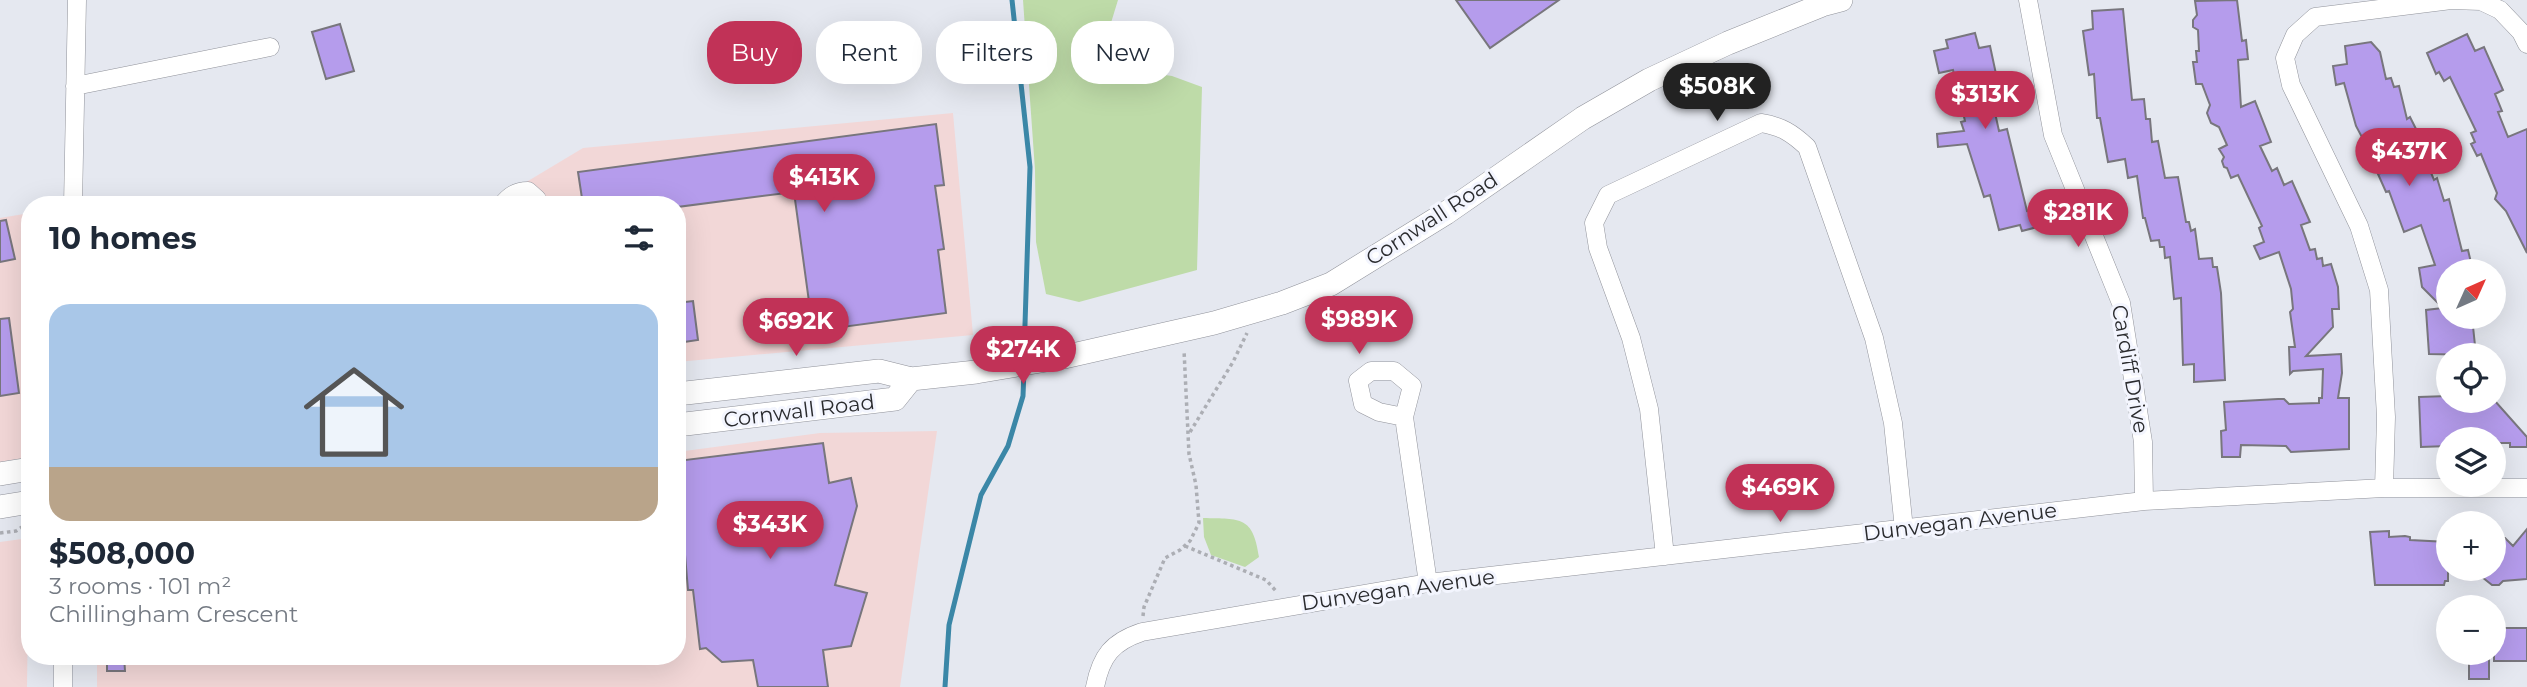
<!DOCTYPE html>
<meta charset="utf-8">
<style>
body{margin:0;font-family:Montserrat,sans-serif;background:#f2f2f3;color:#1f2937;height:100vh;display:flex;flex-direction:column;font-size:26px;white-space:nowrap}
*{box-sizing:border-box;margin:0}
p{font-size:23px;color:#747a83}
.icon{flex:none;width:38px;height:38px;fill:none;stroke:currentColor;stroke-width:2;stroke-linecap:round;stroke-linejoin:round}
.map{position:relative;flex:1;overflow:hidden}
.side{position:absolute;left:21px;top:196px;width:665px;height:469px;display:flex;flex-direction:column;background:#fff;border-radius:28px;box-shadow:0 7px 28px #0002}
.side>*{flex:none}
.hud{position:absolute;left:707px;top:21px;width:665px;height:63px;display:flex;gap:14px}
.needle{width:46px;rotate:45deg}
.fabs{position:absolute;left:2436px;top:259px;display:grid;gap:14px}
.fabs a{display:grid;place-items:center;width:70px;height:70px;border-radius:50%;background:#fff;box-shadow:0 7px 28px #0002;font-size:35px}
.price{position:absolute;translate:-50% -60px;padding:0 16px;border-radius:24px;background:#c13257;color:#fff;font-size:23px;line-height:46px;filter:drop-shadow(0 2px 4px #0008)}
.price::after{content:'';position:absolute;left:50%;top:42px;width:21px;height:16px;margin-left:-10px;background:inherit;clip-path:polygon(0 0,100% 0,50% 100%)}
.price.selected{background:#222;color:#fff}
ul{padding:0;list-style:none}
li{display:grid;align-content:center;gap:14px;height:371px;padding:0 28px}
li+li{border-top:2px solid #e0e1e3}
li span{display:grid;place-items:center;height:217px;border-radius:21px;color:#555}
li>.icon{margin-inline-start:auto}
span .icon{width:126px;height:126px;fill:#fffc;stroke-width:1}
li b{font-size:30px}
h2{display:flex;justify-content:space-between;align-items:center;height:84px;padding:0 28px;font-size:30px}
.pill{padding:0 24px;border-radius:28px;background:#fff;box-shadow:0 7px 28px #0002;font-size:24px;line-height:63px}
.pill.selected{background:#c13257;color:#fff}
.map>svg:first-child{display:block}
.commercial{fill:#f2d7d7}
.green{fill:#bedba8}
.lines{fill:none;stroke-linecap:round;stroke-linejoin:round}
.stream{stroke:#3b87a7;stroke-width:5}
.building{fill:#b59cec;stroke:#78767d;stroke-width:2}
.minor-casing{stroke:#90929a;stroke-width:19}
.major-casing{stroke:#90929a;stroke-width:24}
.path{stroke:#acaeb4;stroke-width:3.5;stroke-dasharray:3.5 3.5;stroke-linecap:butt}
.minor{stroke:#fff;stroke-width:18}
.major{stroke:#fff;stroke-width:23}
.labels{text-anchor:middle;stroke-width:6;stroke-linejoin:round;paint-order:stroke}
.street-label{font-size:21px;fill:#2a2b2e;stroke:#f3f5fe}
</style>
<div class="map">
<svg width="2527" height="687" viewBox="0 0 2527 687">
<rect width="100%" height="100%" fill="#e5e8f0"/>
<path class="commercial" d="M953 113 973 335 677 362V205H488L583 148Z
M30 213V457L0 462V218Z
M937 431 900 687H97V656H677V452L820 433Z
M29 538 27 687H0V542Z"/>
<path class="green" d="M1023 0H1118L1098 65 1172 76 1202 87 1197 270 1079 302 1046 294 1036 242 1035 170Z
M1203 518C1241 519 1253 516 1259 557L1245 567 1211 555 1204 537Z"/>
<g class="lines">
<path class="stream" d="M1012 0 1030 167 1024 356
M945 687 949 625 981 495 1008 446 1023 396 1024 370"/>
</g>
<path class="building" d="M1456 0H1559L1490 48Z
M2237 0 2242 41 2246 40 2248 59 2238 60 2241 107 2255 101 2271 142 2260 146 2272 171 2277 168 2284 185 2292 181 2310 222 2301 225 2310 250 2315 249 2317 259 2322 258 2323 266 2331 264 2338 287 2339 309H2332L2333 327 2306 356 2341 354 2342 373 2338 398H2349V449L2291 452 2286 446 2241 445 2240 457H2222L2221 431 2226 430 2224 402 2278 399H2284L2289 404 2319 403V398H2322L2323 369 2293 371 2290 374 2289 347H2295L2290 312 2293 309 2291 289 2279 252 2260 259 2254 246 2264 242 2259 228 2262 226 2238 175 2231 178 2227 168 2224 167 2222 161 2224 157 2219 149 2227 145 2219 127 2211 123 2207 113 2210 105 2202 84H2196L2193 62H2197L2196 51H2199L2198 30 2193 27V20L2197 15 2195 1Z
M2123 9 2132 100 2144 99 2146 119H2150L2152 142 2158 141 2165 178 2178 177 2186 222H2189L2191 231 2195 229 2199 259 2212 258 2213 267H2217L2221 293 2225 380 2194 382V364L2183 365 2181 298 2174 299 2170 257 2165 258 2164 247H2160L2159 240 2151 241 2145 218H2143L2137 176 2128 178 2125 159 2108 162 2100 118H2097L2094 74 2089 75 2083 31 2093 29 2092 11Z
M340 24 354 71 326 79 312 32Z
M1975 33 1979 48 1990 46 1999 88 1990 90 1999 131 2007 129 2027 211 2036 209 2041 226 2022 231 2020 225 1999 230 1990 195 1984 197 1967 144 1938 147 1937 134 1964 131 1961 122 1965 121 1953 70 1939 73 1934 51 1948 48 1946 40Z
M2467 34 2475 51 2484 47 2503 90 2495 94 2502 111 2498 112 2508 137 2527 129V253L2506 211 2495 199 2497 193 2481 154 2477 156 2471 144 2475 142 2471 133 2476 131 2450 77 2444 81 2439 72 2436 74 2427 53Z
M2371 42 2380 52 2386 79 2391 78 2394 87 2399 86 2407 119 2410 117 2420 137 2417 139 2434 180 2437 178 2444 201 2449 199 2462 251 2468 250 2473 271H2448V317H2472L2476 355 2429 354 2426 310 2443 308 2422 287 2419 268 2435 265 2421 225 2404 232 2389 191 2386 192 2378 174 2381 173 2356 126 2344 83 2336 85 2333 66 2347 64 2345 46Z
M936 124 944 185 935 186 944 249 938 250 946 313 813 331 794 192 677 207V205H583L578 172Z
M6 220 15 259 0 262V221Z
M693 301 698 340 677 343V303Z
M9 318 19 393 0 396V319Z
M2448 396V401H2495L2527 437V447H2510V443H2494V439H2448V446L2421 447 2419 397Z
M823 443 829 483 851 478 857 506 835 585 867 593 851 646 823 650 828 687H758L753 660 722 662 706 648 700 649 693 590H688L677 461Z
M2527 529V579L2503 581 2499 585H2492L2472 569H2494V538H2505L2513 546Z
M2389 531V537L2405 536 2410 537V540L2448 542V581H2445L2444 585H2375L2370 532Z
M2494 628H2527V661H2494Z
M2473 653H2489V679H2469V659H2473Z
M107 656H124L125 671H107Z"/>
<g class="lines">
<g class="minor-casing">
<path id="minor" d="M2028 0 2053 135 2121 303 2143 442 2144 501
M75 86 270 47
M73 205 77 0
M502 205C509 196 516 191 528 191L537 199 538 205
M1404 417 1379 412 1363 404 1358 381 1371 371H1394L1412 386 1404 417 1428 583
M2384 488 2386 417 2379 290 2359 226 2291 85 2285 58 2295 35 2315 17 2451 0 2481 1 2500 10 2521 32 2527 44
M1665 556 1649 409 1631 338 1598 248 1594 223 1608 195 1761 123C1781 126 1792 133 1807 147L1874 338 1893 423 1904 529
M63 656V687
M1095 687C1101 656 1112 642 1142 632L1428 583 2144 501 2384 488H2527"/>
</g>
<g class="major-casing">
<path id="major" d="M677 394 879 371 911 379 976 372 1064 357 1214 323 1282 303 1331 284 1446 213 1583 118 1649 80 1728 43 1822 5 1841 0
M677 425 895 399 911 379
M0 474 30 469
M0 507 30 502"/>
</g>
<path class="path" d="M1190 432 1233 362 1247 333
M0 533 16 531 25 525
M1185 546 1266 580 1276 591
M1143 616 1144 607 1165 558 1180 550 1190 541 1199 523 1196 485 1189 454 1184 350"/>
<use href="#minor" class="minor"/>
<use href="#major" class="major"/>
</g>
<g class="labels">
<g class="street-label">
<text transform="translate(1432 219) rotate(-33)" y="7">Cornwall Road</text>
<text transform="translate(2130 369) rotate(80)" y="7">Cardiff Drive</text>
<text transform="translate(799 411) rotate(-7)" y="7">Cornwall Road</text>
<text transform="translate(1960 522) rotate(-7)" y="7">Dunvegan Avenue</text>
<text transform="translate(1398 590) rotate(-8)" y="7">Dunvegan Avenue</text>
</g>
</g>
</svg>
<div class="fabs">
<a><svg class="needle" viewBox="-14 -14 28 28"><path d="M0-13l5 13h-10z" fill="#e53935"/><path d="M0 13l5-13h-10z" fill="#747a83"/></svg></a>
<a><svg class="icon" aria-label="locate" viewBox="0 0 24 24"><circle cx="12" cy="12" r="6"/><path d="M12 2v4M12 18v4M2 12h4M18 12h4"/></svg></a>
<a><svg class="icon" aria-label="layers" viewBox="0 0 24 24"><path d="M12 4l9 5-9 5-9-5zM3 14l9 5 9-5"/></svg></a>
<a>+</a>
<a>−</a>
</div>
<b class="price selected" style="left:1717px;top:123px">$508K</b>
<b class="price" style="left:1985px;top:131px">$313K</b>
<b class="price" style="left:2409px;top:188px">$437K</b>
<b class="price" style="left:824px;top:214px">$413K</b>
<b class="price" style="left:2078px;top:249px">$281K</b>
<b class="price" style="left:1359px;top:356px">$989K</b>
<b class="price" style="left:796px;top:358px">$692K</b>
<b class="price" style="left:1023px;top:386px">$274K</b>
<b class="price" style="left:1780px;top:524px">$469K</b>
<b class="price" style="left:770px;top:561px">$343K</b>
<div class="hud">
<a class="pill selected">Buy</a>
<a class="pill">Rent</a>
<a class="pill">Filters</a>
<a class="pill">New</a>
</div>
<section class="side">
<h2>10 homes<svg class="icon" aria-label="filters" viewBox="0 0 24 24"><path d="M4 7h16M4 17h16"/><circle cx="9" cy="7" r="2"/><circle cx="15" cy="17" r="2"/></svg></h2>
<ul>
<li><span style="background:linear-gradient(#a9c7e8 75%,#b9a48a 0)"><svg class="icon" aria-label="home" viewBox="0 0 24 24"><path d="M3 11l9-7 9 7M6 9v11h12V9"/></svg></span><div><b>$508,000</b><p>3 rooms · 101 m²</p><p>Chillingham Crescent</p></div></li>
</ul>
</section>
</div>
